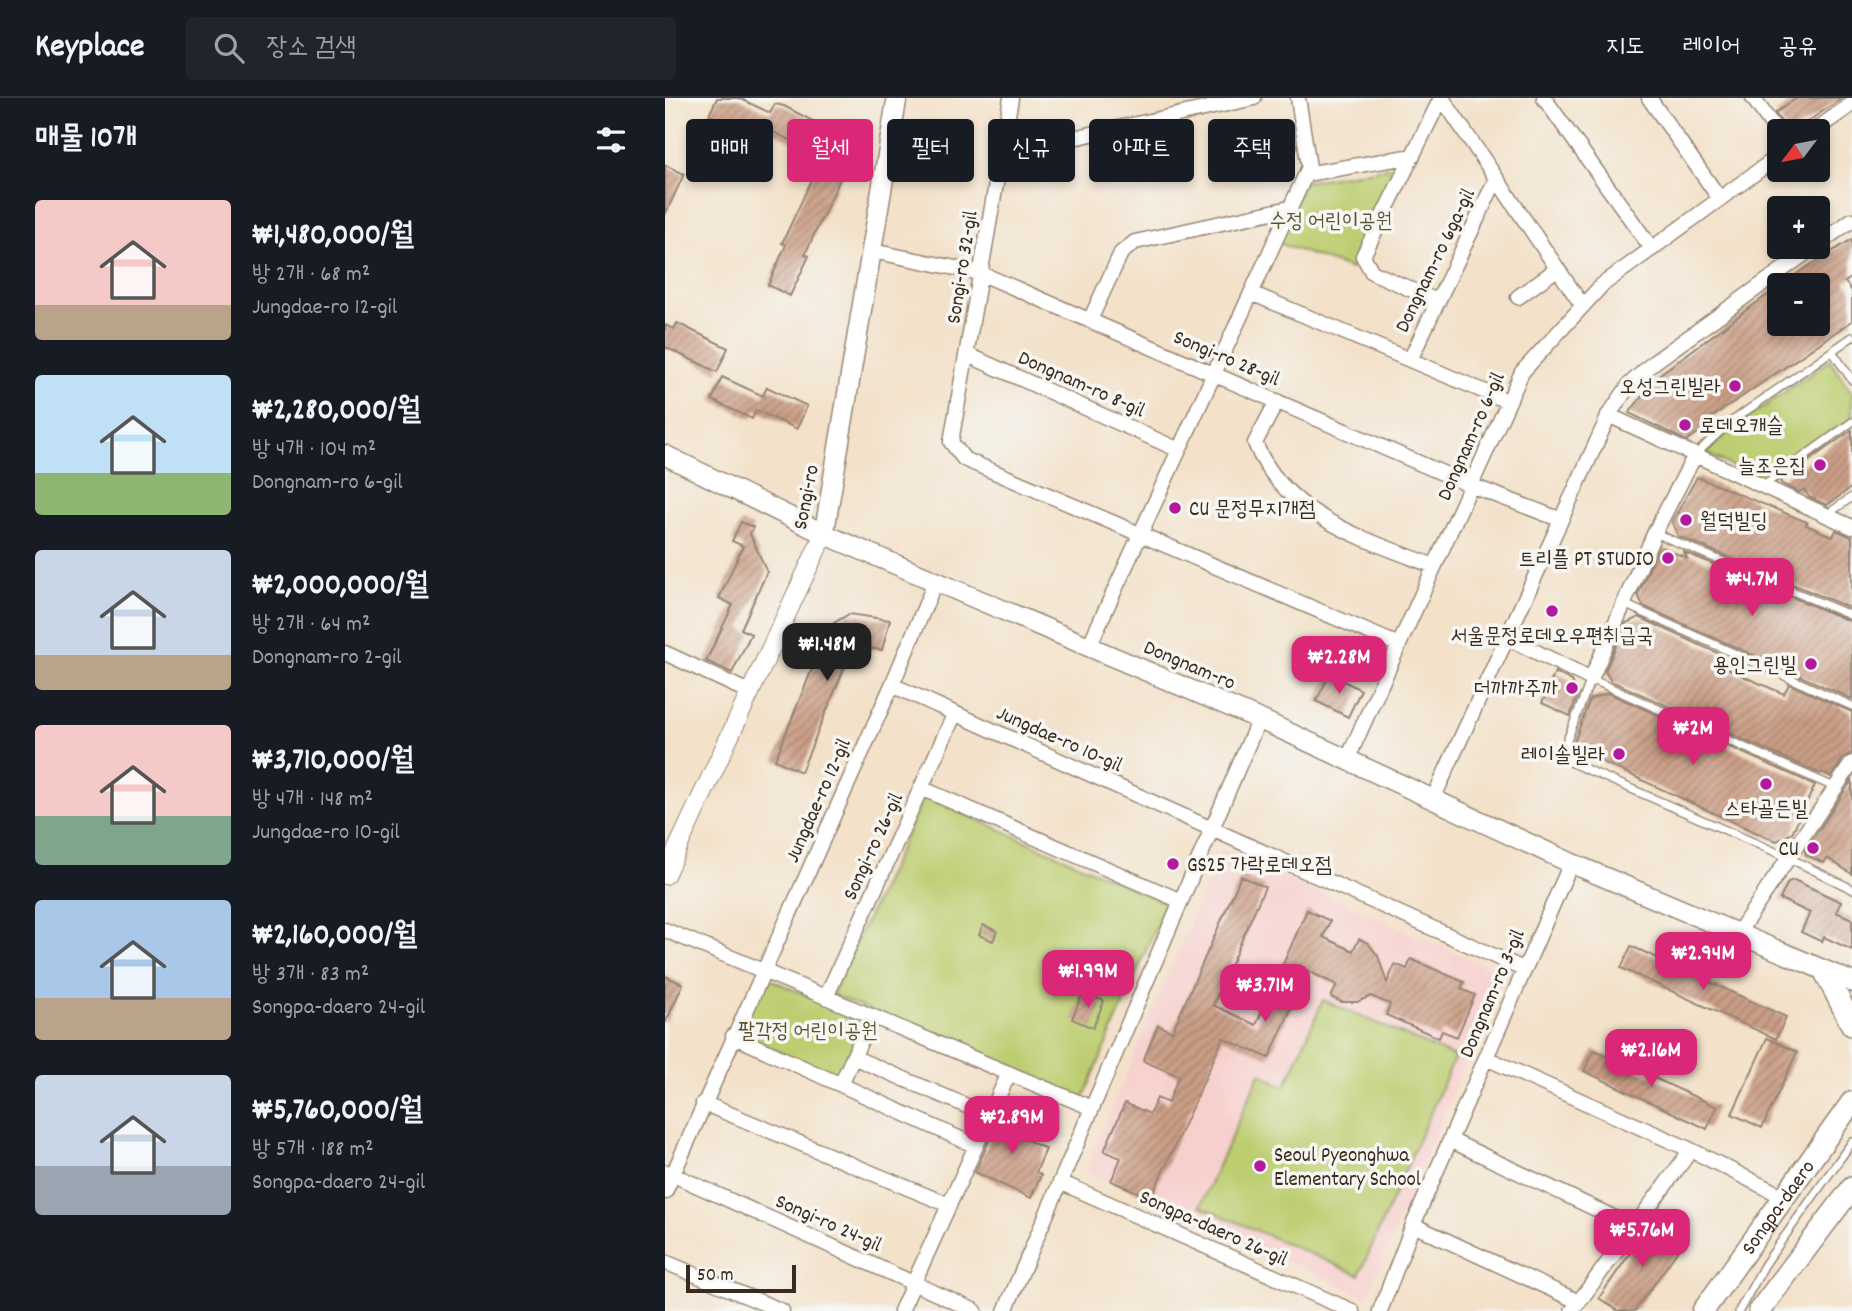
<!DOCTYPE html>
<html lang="ko">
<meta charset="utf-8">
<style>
body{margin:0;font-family:Dekko,"Poor Story",sans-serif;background:#20242c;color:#f1f3f6;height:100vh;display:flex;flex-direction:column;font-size:26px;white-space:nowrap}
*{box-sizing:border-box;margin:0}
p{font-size:23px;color:#9ea1a6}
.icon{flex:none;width:38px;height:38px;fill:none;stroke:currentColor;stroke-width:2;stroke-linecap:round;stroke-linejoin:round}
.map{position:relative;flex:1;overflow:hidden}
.details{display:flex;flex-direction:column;background:#171b24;width:665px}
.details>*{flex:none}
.banner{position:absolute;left:21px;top:21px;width:665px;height:63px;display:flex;gap:14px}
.needle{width:46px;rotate:238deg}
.controls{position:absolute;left:1102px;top:21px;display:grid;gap:14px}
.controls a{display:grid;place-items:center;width:63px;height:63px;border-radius:7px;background:#171b24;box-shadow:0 4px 10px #0003;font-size:35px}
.scale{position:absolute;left:21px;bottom:18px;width:110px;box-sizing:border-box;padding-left:7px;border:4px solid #3b2a1e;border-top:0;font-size:19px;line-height:24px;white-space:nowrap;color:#3b2a1e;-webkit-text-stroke:5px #f6f6f2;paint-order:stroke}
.price{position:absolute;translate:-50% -60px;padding:0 16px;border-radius:14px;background:#db2777;color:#fff;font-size:23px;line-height:46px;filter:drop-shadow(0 2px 4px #0008)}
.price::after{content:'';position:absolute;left:50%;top:42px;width:21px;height:16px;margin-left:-10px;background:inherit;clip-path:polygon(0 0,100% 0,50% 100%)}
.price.on{background:#222;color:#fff}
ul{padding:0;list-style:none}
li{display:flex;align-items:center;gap:21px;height:175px;padding:0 35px}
li span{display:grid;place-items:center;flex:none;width:196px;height:140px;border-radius:7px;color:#555}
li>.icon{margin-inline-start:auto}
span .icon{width:84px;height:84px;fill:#fffc;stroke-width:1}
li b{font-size:30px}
h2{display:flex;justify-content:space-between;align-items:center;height:84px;padding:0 35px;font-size:30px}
.chip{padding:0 24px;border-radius:7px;background:#171b24;box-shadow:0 4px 10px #0003;font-size:24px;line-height:63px}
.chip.on{background:#db2777;color:#fff}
header{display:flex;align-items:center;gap:42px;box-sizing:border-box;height:98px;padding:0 35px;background:#171b24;border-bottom:2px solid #363941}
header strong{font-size:33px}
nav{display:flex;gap:38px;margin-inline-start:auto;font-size:24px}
.search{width:490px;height:63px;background:#20242c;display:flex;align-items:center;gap:18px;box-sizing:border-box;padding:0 24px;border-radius:7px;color:#9ea1a6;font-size:26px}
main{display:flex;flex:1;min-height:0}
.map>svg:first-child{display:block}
.built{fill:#f7d0cd}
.green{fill:#bdce71;stroke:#7c7c48;stroke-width:2}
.building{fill:url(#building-hatch)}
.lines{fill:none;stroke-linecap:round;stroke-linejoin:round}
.service-casing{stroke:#978674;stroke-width:10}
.minor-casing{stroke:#978674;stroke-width:17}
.tertiary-casing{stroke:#978674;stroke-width:20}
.secondary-casing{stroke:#978674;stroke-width:22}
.primary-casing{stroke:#978674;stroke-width:24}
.service{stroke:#fff;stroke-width:7}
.minor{stroke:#fff;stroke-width:14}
.tertiary{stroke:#fff;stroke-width:18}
.secondary{stroke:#fff;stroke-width:19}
.primary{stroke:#fff;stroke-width:21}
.poi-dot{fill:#b5179e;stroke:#f6f6f2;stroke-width:2.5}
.labels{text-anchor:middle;stroke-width:7;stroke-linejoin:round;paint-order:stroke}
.park-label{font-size:21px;fill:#5c5333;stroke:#f6f6f2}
.street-label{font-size:21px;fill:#3b2a1e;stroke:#f6f6f2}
.poi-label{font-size:21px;fill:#3b2a1e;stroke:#f6f6f2;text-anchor:end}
</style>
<header>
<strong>Keyplace</strong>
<div class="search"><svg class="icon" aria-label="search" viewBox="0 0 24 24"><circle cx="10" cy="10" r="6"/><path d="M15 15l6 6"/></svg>장소 검색</div>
<nav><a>지도</a><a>레이어</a><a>공유</a></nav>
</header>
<main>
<section class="details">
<h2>매물 10개<svg class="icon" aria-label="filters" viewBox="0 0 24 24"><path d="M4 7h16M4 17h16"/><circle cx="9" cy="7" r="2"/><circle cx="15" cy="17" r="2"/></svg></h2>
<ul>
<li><span style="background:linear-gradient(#f6c9c9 75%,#b9a48a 0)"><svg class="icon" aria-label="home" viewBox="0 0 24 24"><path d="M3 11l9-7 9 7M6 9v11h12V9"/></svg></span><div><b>₩1,480,000/월</b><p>방 2개 · 68 m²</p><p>Jungdae-ro 12-gil</p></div></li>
<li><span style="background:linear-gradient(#bfe0f5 70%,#8fb573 0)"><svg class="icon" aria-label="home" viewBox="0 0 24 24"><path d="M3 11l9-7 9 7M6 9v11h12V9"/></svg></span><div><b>₩2,280,000/월</b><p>방 4개 · 104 m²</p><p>Dongnam-ro 6-gil</p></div></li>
<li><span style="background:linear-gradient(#c9d6e8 75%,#b9a48a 0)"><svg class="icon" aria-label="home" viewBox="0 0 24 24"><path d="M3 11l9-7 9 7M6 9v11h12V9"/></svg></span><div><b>₩2,000,000/월</b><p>방 2개 · 64 m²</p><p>Dongnam-ro 2-gil</p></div></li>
<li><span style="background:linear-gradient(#f6c9c9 65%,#7fa58c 0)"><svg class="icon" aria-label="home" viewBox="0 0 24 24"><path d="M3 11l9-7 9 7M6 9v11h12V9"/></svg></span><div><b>₩3,710,000/월</b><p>방 4개 · 148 m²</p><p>Jungdae-ro 10-gil</p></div></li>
<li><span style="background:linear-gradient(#a9c7e8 70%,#b9a48a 0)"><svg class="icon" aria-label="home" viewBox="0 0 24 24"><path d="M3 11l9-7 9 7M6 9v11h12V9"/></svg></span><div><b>₩2,160,000/월</b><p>방 3개 · 83 m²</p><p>Songpa-daero 24-gil</p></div></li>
<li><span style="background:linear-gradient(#c9d6e8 65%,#9aa5b1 0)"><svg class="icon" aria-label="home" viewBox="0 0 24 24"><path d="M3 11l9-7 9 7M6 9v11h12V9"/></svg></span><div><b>₩5,760,000/월</b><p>방 5개 · 188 m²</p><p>Songpa-daero 24-gil</p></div></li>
</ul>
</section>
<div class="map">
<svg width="1187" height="1213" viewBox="0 0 1187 1213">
<defs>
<pattern id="building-hatch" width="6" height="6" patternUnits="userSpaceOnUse" patternTransform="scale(1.75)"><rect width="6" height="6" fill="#cb9e86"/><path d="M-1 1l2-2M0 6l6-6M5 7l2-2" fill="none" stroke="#a6816d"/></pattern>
</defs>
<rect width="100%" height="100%" fill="#f6f6f2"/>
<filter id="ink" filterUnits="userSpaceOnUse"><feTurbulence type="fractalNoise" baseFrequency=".0143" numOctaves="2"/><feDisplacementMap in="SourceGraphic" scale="14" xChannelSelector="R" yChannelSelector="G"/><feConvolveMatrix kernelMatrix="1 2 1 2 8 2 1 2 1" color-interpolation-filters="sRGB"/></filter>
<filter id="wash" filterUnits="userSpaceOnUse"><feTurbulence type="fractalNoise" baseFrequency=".00686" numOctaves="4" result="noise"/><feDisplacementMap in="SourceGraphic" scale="28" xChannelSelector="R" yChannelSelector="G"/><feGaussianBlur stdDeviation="1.57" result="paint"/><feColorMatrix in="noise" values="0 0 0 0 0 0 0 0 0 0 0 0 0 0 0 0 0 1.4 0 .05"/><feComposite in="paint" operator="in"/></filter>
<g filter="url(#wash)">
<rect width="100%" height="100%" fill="#f3e1c9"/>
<path class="built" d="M557 750 838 876 702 1199 420 1073Z"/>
<path class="green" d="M737 67 686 171 613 145 639 84Z
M1165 262 1187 295V321L1097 384 1041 355 1067 331Z
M259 698 501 805 419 999 167 897Z
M100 879 199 923 173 980 73 936Z
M658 902 790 959 694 1177 535 1108 595 975 620 989Z"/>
<g id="blocks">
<path class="building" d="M52 0H74L105 15 110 6 119 8 161 30 150 54 100 30 95 41 44 17Z
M1132 0H1178L1128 33H1123L1110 15Z
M154 66 177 77 140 156 144 158 125 198 103 187 121 147 117 145Z
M0 67 19 76 0 117Z
M1187 141V179L1180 184 1187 193V223L1046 320 1049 323 1022 343 964 315 994 277 1106 194 1115 208V226H1153V187H1114Z
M12 225 63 250 52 274 0 249V227L9 231Z
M57 279 98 298 102 289 142 308 132 331 91 312 87 321 47 302Z
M1187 332V389L1162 407 1144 399 1139 391 1134 394 1117 386 1115 383Z
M1032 379 1142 424 1141 427 1168 439 1171 432 1187 439V511L1013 438 1007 424Z
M76 424 88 429 85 436 102 474 76 531 86 536 67 575 41 563 68 507 54 500 78 448 67 443Z
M998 450 1022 460 1019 454 1187 524V601L978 508 973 497 992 453Z
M184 516 225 522 217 552 188 549 136 674 110 662 147 571 169 525Z
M974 519 1057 557 1055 567 1080 579 1119 596 1124 586 1187 614V655L1179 659 1166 679 1157 674 1156 676 946 583 940 573 961 525Z
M890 574 907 583 913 596 905 618 877 605Z
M665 576 696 592 683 619 651 603Z
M943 595 1150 687 1127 735 1112 743 1101 739 907 650 925 601Z
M1187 682V776L1162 760 1159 765 1141 757 1140 753Z
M576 778 600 789 548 907 591 927 642 812 665 823 658 839 688 853 694 841 703 845 713 858 722 885 730 866 742 871 746 861 799 884 796 891 810 897 792 939 777 933 774 940 721 917 725 906 706 898 692 904H676L666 899 672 887 643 873 604 960 558 940 486 1100 446 1083 456 1060 439 1053 460 1005 485 1016 492 1000 503 1005 514 978 478 963 493 927 507 934Z
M1129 782 1176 804 1171 814 1187 821V852L1159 839 1157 844 1136 834 1145 815 1115 801 1123 784Z
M318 827 332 833 328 843 314 837Z
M966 848 1121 919 1111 941 956 870Z
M0 878 18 886 0 926Z
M418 894 439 903 428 930 407 921Z
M1102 940 1132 954 1097 1030 1067 1016Z
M929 952 1052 1009 1042 1031 919 973Z
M339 1009 364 1021 355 1039 381 1051 371 1074 376 1077 366 1100 310 1074Z
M988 1122 1019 1144 970 1213H953L934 1200Z"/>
</g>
</g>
<g filter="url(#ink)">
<use href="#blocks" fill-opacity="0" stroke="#978674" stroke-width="2"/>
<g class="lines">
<g class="service-casing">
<path id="service" d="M1167 253 1187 282
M1031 356 1064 325 1187 239
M1099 387 1187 324
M1161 417 1187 399
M990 435 1187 518
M959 506 1187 608
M1169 689 926 581 899 650 907 665 1122 759 1187 791
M1074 1213 1100 1166 1187 1044"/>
</g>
<g class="minor-casing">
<path id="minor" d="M346 0 286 344 299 361 734 547
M777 0 917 207
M879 0 987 151
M984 0 1055 101
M1088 0 1115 38
M1149 33 1187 6
M336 56 589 0
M641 76 748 58
M1153 146 1187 122
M207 153 315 175 805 387 894 421
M586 195 842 303
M853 199 892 171
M772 203 707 174 698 158 776 0
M425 222 456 155 470 144 625 110
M303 257 514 352
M745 262 831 81
M612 303 590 345C619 418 702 442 769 468
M943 317 1187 429
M841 539 926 581 990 434 1029 359
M424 548 644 69 633 0
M0 555 84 594
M227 587 858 871
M683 660 857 274 937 187 1115 57
M256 690 516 803
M768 701 945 315 965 286 988 265 1149 149
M0 832 427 1010
M1073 835 1187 665
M161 899 290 615
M68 938 311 1048
M188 959 325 1018
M821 960 1026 1052 1117 1098
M176 986 207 918
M38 1005 284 1107
M785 1042 969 1129
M2 1074 310 1213
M395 1084 687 1213
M0 1094 227 587 271 482
M748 1127 914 1204
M0 1164 117 1213
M236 1213 344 975
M340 1213 594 621
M715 1213 748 1127 906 765
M907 1213 1026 1052"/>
</g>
<g class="tertiary-casing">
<path id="tertiary" d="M0 777 159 436"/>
</g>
<g class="secondary-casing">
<path id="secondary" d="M0 357 159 436 594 621 906 765 1187 884
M159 436 232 0"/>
</g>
<g class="primary-casing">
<g id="primary">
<path d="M1160 874 1187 927"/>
<path id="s1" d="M1038 1213 1187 1004"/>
<path d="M1094 1213 1187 1090"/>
</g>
</g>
<use href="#service" class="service"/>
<use href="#minor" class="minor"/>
<use href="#tertiary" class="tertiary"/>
<use href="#secondary" class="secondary"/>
<use href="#primary" class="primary"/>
</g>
</g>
<g class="poi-dot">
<circle cx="1070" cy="288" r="7"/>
<circle cx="1020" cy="327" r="7"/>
<circle cx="1155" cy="367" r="7"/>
<circle cx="510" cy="410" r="7"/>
<circle cx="1021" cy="422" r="7"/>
<circle cx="1003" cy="460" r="7"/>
<circle cx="887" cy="513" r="7"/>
<circle cx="1146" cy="566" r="7"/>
<circle cx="907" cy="590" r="7"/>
<circle cx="954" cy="656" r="7"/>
<circle cx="1101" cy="686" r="7"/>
<circle cx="1148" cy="750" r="7"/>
<circle cx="508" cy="766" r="7"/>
<circle cx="595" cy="1068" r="7"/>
</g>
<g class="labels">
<g class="park-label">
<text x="666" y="129">수정 어린이공원</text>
<text x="143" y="939">팔각정 어린이공원</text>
</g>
<g class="street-label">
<text transform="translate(769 162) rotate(-64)" y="7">Dongnam-ro 6ga-gil</text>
<text transform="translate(296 169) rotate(-81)" y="7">Songi-ro 32-gil</text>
<text transform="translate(562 259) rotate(23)" y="7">Songi-ro 28-gil</text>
<text transform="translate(417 285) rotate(24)" y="7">Dongnam-ro 8-gil</text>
<text transform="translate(805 338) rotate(-66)" y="7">Dongnam-ro 6-gil</text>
<text transform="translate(140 399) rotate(-79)" y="7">Songi-ro</text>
<text transform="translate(525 566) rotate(23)" y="7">Dongnam-ro</text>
<text transform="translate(395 640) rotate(24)" y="7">Jungdae-ro 10-gil</text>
<text transform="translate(152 702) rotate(-66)" y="7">Jungdae-ro 12-gil</text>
<text transform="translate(207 748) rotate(-65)" y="7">Songi-ro 26-gil</text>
<text transform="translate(826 895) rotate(-67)" y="7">Dongnam-ro 3-gil</text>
<text dy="7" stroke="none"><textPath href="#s1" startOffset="128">Songpa-daero</textPath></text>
<text transform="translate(164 1124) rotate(24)" y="7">Songi-ro 24-gil</text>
<text transform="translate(549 1129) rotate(24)" y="7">Songpa-daero 26-gil</text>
</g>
<g class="poi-label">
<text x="1056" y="295">오성그린빌라</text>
<text x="1034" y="334" text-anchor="start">로데오캐슬</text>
<text x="1141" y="374">늘조은집</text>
<text x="524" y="417" text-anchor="start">CU 문정무지개점</text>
<text x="1035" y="429" text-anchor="start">월덕빌딩</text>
<text x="989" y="467">트리플 PT STUDIO</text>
<text x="887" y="544" text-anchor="middle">서울문정로데오우편취급국</text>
<text x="1132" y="573">용인그린빌</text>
<text x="893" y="597">더까까주까</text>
<text x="940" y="663">레이솔빌라</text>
<text x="1101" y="717" text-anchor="middle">스타골든빌</text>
<text x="1134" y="757">CU</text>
<text x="522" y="773" text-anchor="start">GS25 가락로데오점</text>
<text x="609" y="1063" text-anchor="start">Seoul Pyeonghwa<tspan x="609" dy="24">Elementary School</tspan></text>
</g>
</g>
</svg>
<div class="controls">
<a><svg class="needle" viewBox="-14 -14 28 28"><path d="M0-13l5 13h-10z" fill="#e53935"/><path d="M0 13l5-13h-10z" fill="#9ea1a6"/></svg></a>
<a>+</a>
<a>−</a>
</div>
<div class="scale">50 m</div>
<b class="price" style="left:1087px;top:520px">₩4.7M</b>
<b class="price on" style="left:162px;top:585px">₩1.48M</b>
<b class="price" style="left:674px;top:598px">₩2.28M</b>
<b class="price" style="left:1028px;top:669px">₩2M</b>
<b class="price" style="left:1038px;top:894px">₩2.94M</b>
<b class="price" style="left:423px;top:912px">₩1.99M</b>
<b class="price" style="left:600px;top:926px">₩3.71M</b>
<b class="price" style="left:986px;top:991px">₩2.16M</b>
<b class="price" style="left:347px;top:1058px">₩2.89M</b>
<b class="price" style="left:977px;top:1171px">₩5.76M</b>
<div class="banner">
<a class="chip">매매</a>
<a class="chip on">월세</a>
<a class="chip">필터</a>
<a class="chip">신규</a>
<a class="chip">아파트</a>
<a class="chip">주택</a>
</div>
</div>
</main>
